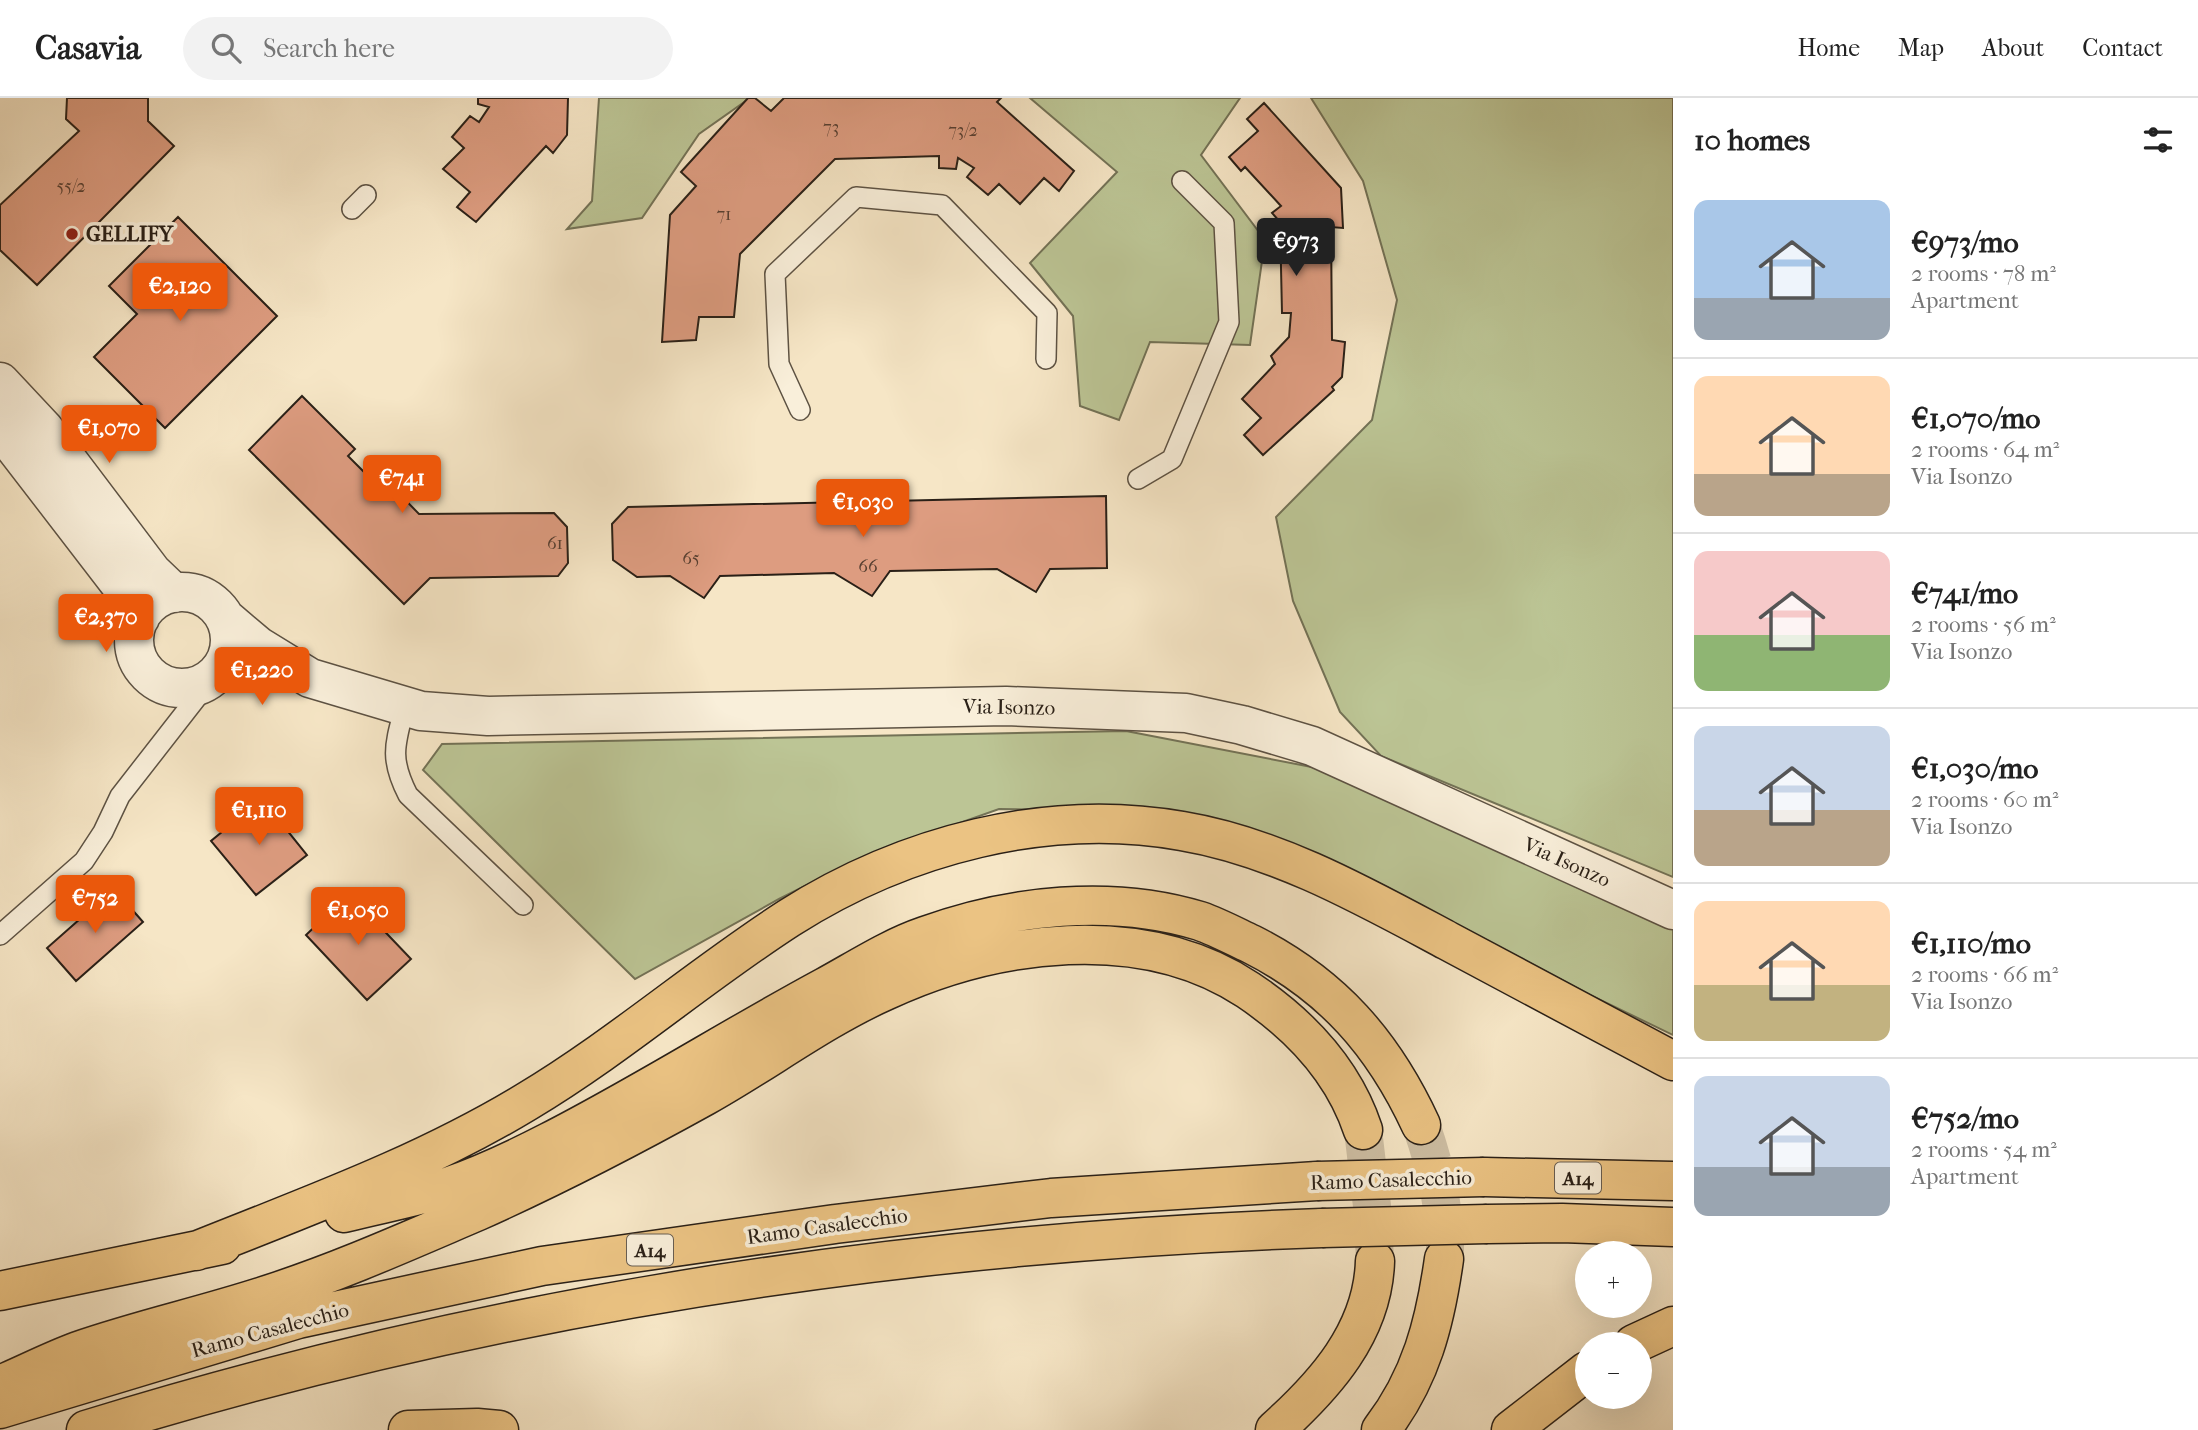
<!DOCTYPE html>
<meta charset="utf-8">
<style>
body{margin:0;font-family:"IM FELL French Canon",serif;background:#f2f2f2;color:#222;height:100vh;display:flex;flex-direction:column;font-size:26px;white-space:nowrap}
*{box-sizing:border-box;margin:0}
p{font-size:23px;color:#767676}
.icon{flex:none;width:38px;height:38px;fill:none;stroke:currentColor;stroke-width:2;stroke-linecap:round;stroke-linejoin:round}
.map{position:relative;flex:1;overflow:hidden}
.side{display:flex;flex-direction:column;background:#fff;width:525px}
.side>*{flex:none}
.buttons{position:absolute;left:1575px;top:1143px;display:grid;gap:14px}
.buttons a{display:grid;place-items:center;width:77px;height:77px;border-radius:50%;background:#fff;box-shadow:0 7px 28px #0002;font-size:35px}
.price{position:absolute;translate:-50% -60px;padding:0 16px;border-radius:7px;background:#ea580c;color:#fff;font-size:23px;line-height:46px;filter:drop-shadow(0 2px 4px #0008)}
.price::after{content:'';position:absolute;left:50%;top:42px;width:21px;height:16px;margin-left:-10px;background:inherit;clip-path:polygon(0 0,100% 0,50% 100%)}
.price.active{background:#222;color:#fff}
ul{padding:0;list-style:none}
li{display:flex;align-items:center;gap:21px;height:175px;padding:0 21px}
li+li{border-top:2px solid #e0e0e0}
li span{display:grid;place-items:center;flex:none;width:196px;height:140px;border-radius:14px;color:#555}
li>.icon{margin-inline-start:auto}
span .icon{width:84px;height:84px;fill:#fffc;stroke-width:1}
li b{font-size:30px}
h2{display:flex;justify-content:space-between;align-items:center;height:84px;padding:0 21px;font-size:30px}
header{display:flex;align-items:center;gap:42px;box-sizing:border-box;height:98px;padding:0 35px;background:#fff;border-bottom:2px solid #e0e0e0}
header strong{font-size:33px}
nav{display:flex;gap:38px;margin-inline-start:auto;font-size:24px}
.search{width:490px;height:63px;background:#f2f2f2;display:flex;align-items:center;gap:18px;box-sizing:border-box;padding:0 24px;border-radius:38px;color:#767676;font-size:26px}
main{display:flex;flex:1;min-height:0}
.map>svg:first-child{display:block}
.green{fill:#bcc595;stroke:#737256;stroke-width:2}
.building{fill:#dd9c80;stroke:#2a2017;stroke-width:2}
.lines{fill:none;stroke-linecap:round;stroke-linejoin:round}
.highway-tunnel{stroke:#cdbea3;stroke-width:38;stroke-dasharray:38 19;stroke-linecap:butt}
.lane-casing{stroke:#5d5243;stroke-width:22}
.street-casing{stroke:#5d5243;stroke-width:41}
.highway-casing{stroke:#2a2017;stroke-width:41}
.lane{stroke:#f9efda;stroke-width:19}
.street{stroke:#f9efda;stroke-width:38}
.highway{stroke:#ebc383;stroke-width:38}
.highway-bridge-casing{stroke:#2a2017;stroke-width:41;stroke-linecap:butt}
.highway-bridge{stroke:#ebc383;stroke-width:38}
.poi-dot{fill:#8f2418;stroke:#f9efda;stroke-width:2.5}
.labels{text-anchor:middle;stroke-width:7;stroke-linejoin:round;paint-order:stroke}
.number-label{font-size:18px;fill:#573f31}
.shield{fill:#f9efda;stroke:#685e52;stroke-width:2}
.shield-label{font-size:19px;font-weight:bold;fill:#2a2017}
.poi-label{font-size:21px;font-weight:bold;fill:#2a2017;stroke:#f9efda;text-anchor:start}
.street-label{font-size:21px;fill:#2a2017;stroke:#f9efda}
</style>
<header>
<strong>Casavia</strong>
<div class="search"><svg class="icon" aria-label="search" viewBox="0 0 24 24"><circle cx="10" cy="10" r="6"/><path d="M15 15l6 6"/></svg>Search here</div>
<nav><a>Home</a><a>Map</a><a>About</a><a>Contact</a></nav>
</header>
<main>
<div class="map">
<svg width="1673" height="1332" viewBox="0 0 1673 1332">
<rect width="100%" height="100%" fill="#f6e6c6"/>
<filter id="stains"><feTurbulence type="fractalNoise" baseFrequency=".00286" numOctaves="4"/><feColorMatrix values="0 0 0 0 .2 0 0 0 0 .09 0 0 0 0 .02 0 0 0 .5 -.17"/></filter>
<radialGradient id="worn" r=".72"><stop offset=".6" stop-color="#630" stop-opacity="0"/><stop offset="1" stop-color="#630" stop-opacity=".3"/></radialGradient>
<path class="green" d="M599 0H750L699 36 642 120 567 131 592 103Z
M1030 0H1240L1201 57 1265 142 1250 247 1150 244 1119 322 1080 308 1073 218 1030 165 1117 74Z
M1311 0H1673V779L1381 658 1340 614 1293 503 1276 419 1372 322 1397 202 1363 83Z
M1126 633 1327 672 1673 830V937L1590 897 1377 784 1184 714 999 711 861 760 779 801 635 881 423 672 442 646Z"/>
<path class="building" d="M67 0H148V23L174 48 37 187 0 152V107L79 33 66 21Z
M478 0H568L567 37 553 55 546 48 476 124 457 109 470 94 443 71 464 50 452 39 470 18 479 24 489 9 478 6Z
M748 0H755L771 13 784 0H1001L997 4 1074 73 1059 93 1044 80 1020 106 999 86 988 97 967 79 974 70 958 60 956 71 939 70V58L835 61 740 156 734 219H699L696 242 662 244 670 117 696 88 681 74Z
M1264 5 1341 90 1343 130 1331 129 1332 242 1345 244 1342 279 1332 289 1334 292 1263 357 1244 337 1261 320 1242 301 1275 266 1271 258 1289 239 1291 215H1282L1280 124 1272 115 1281 108 1245 69 1241 73 1229 59 1258 33 1247 21Z
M178 119 277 218 165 330 94 259 137 216 109 188Z
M302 298 355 351 348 358 378 388 385 381 419 416 554 415 567 429 568 465 558 478 430 480 404 506 249 352Z
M1106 398 1107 470 1050 471 1036 494 997 471 890 473 872 498 834 475 720 478 704 500 670 478 637 479 613 462 612 426 628 409Z
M262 701 307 757 256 797 211 743Z
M114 791 143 824 76 883 47 850Z
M349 796 411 861 367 902 306 837Z"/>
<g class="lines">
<path class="highway-tunnel" d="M1421 1027C1436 1070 1446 1114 1445 1159
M1363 1032 1372 1108 1375 1161"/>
<g class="lane-casing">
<path id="lane" d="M352 111 366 97
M800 312 779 266 775 176 856 99 942 107 1047 215 1046 261
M1138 381 1172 361 1229 224 1224 125 1182 83
M405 608C395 646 389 660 408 697L523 807
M0 837 84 763 103 734 120 698 212 580"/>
</g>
<g class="street-casing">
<path id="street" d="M0 284 44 331 152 474 174 495
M0 330 123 490 140 520
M134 542a48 48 0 1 1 96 0a48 48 0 1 1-96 0Z
M225 520 258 548 310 580 421 613 488 618 1006 608 1186 615 1242 627 1312 648 1673 812"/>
</g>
<g class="highway-casing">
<path id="highway" d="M1484 1079 1673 1083
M344 1115C378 1106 414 1100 447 1089 482 1077 516 1061 549 1044 643 996 732 939 825 889 858 871 890 850 925 838 1010 807 1112 796 1200 823 1217 829 1234 838 1251 846 1332 887 1383 945 1421 1027
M1487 1126 1562 1125 1673 1129
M196 1153C308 1108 422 1067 526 1004 618 949 699 878 789 820 904 747 1047 709 1182 733 1277 749 1364 798 1448 843 1523 883 1598 923 1673 963
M0 1193 222 1147
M1634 1246 1673 1228
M0 1287C26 1276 51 1263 78 1253 141 1231 207 1217 270 1196 341 1173 410 1142 478 1113 556 1078 631 1039 705 998 766 964 822 921 885 893 995 842 1142 822 1248 892 1300 927 1343 972 1363 1032
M0 1311 298 1221 542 1168 835 1126 1051 1100 1317 1083
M86 1332C486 1208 903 1144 1322 1130
M408 1332 477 1330 499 1332
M1275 1332C1325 1287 1373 1234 1375 1163
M1381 1332C1421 1280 1435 1225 1444 1161
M1511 1332 1587 1273"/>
</g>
<use href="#lane" class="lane"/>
<use href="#street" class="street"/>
<use href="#highway" class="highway"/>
<g class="highway-bridge-casing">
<path id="highway-bridge" d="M1317 1083 1484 1079
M1322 1130 1487 1126"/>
</g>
<use href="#highway-bridge" class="highway-bridge"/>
</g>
<circle class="poi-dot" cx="72" cy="136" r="7"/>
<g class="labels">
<g class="number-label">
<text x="831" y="35">73</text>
<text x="963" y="38">73/2</text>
<text x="71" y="94">55/2</text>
<text x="724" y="122">71</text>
<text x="555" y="451">61</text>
<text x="691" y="466">65</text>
<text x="868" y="474">66</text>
</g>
<g class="shield">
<rect x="1555" y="1064.5" width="46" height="31" rx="5"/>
<rect x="627" y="1136.5" width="46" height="31" rx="5"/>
</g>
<g class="shield-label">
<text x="1578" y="1087">A14</text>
<text x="650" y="1159">A14</text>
</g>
<g class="poi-label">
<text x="86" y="143">GELLIFY</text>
</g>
<g class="street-label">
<text transform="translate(1009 609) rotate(1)" y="7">Via Isonzo</text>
<text transform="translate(1567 764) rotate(24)" y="7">Via Isonzo</text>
<text transform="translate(1391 1082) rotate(-2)" y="7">Ramo Casalecchio</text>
<text transform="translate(827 1128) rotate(-8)" y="7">Ramo Casalecchio</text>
<text transform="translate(270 1232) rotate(-15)" y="7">Ramo Casalecchio</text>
</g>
</g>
<rect width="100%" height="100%" filter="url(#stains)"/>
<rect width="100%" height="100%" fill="url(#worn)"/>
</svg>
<div class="buttons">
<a>+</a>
<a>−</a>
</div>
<b class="price active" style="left:1296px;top:180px">€973</b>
<b class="price" style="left:180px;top:225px">€2,120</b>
<b class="price" style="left:109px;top:367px">€1,070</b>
<b class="price" style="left:402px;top:417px">€741</b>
<b class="price" style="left:863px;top:441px">€1,030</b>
<b class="price" style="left:106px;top:556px">€2,370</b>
<b class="price" style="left:262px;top:609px">€1,220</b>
<b class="price" style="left:259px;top:749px">€1,110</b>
<b class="price" style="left:95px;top:837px">€752</b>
<b class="price" style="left:358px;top:849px">€1,050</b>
</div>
<section class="side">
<h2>10 homes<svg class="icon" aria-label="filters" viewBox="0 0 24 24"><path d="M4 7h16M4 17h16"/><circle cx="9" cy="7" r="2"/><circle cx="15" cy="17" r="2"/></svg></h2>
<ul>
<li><span style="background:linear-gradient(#a9c7e8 70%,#9aa5b1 0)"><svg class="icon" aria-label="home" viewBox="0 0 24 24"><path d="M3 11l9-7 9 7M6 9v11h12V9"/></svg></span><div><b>€973/mo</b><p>2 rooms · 78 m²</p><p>Apartment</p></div></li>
<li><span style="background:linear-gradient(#ffd9b3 70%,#b9a48a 0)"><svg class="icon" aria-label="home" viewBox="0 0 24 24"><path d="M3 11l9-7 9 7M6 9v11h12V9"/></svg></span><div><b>€1,070/mo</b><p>2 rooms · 64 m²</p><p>Via Isonzo</p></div></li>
<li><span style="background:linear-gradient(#f6c9c9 60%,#8fb573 0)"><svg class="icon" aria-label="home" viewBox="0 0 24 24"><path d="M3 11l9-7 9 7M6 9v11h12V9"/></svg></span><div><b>€741/mo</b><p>2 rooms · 56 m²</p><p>Via Isonzo</p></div></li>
<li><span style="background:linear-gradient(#c9d6e8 60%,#b9a48a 0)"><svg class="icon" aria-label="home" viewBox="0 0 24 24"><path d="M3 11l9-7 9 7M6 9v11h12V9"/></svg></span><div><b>€1,030/mo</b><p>2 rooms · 60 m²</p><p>Via Isonzo</p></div></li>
<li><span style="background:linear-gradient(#ffd9b3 60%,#c2b280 0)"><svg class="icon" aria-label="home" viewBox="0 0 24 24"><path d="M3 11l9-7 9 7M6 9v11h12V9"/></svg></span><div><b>€1,110/mo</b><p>2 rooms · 66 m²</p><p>Via Isonzo</p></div></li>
<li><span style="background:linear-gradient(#c9d6e8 65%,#9aa5b1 0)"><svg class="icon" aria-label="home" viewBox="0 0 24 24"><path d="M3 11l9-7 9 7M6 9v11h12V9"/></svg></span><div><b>€752/mo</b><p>2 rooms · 54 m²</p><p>Apartment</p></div></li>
</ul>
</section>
</main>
